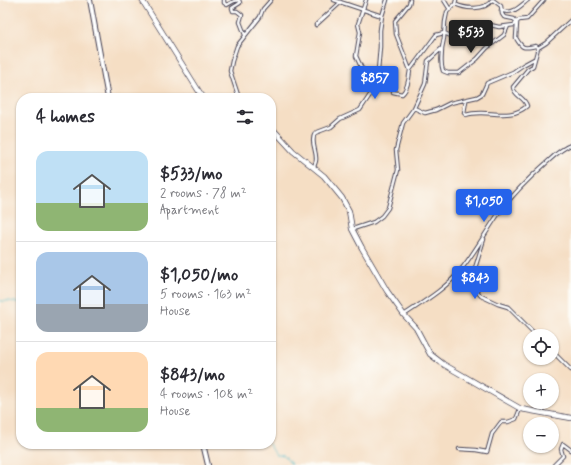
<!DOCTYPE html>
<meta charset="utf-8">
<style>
body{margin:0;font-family:Mynerve,sans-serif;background:#f7f7f7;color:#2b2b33;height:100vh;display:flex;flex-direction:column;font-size:15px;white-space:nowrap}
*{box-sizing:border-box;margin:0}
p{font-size:13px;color:#7c7c81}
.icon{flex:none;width:22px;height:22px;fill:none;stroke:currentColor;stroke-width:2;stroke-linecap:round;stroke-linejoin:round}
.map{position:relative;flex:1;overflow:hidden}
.sheet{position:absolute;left:16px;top:93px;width:260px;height:356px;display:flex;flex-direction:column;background:#fff;border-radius:16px;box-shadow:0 1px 3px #0004}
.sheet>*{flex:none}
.controls{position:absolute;left:523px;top:329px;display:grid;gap:8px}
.controls a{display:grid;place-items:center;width:36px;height:36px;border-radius:50%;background:#fff;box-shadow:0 1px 3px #0004;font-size:20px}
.price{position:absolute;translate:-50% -34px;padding:0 9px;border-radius:4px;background:#2563eb;color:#fff;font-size:13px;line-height:26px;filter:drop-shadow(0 1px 2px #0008)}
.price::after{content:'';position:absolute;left:50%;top:24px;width:12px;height:9px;margin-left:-6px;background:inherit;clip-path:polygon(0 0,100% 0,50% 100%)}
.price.active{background:#222;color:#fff}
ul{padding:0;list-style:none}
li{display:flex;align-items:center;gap:12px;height:100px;padding:0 20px}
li+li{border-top:1px solid #e1e1e2}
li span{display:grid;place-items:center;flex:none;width:112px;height:80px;border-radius:12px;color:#555}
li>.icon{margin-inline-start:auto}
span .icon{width:48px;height:48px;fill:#fffc;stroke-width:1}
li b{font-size:17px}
h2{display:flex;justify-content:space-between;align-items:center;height:48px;padding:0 20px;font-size:17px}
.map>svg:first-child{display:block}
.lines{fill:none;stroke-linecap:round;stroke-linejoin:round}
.stream{stroke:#47b5c2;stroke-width:1}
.street-casing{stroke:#423e50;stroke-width:4.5}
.secondary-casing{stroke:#423e50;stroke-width:6}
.primary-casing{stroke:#423e50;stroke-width:6}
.street{stroke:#fff;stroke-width:2.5}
.secondary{stroke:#fff;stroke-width:4}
.primary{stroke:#fff;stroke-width:4.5}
</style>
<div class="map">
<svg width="571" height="465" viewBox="0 0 571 465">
<rect width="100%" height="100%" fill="#fdfcf7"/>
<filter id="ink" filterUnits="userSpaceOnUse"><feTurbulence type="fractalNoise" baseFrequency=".025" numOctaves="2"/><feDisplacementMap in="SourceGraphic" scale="8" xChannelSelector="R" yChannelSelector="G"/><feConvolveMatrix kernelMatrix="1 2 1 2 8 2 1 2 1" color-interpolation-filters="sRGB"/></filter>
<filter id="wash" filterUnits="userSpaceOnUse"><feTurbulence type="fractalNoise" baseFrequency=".012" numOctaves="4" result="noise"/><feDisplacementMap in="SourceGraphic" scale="16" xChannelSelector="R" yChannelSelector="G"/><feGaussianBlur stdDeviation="0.9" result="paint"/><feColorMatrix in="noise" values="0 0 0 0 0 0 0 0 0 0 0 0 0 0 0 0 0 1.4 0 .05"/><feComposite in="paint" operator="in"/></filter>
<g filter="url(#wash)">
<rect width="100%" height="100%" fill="#f5dec4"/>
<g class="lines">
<path class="stream" d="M0 301H9L21 303
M269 444 276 455 284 456 292 465"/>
</g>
</g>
<g filter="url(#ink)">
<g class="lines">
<g class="street-casing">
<path id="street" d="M224 0V3L227 5 234 1 239 0 240 3 232 8 233 11H237L242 15 240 22 245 35
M334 0 382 16
M366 0 358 24 360 32 356 56 362 69 371 73 378 71
M444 0 449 8
M455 4C465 9 485 11 492 0
M501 10C512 16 520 6 528 0
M316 25 341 2
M442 48C442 57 440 63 443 71L448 73H459L477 59 487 48 504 35 508 26
M538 48 546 43 571 20
M410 70 436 35 444 33 451 36 461 29 468 27 478 26 486 24 499 27 514 25 519 20 527 19 544 0
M393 92 402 94C408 89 409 78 410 70L396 34 395 21 409 4 410 0
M239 98 230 71 232 61 237 46 260 17 263 9 271 0
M466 101 464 113 466 115C485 108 509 122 527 106 525 97 514 96 513 87L528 69 533 66 538 48 536 46C524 48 523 50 516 38L517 23 514 19 504 17 502 14 501 6 493 0
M414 108 425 113 436 110 450 103 477 97 482 94 487 83 513 72 523 65 534 59
M314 167C314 165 316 163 316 160 317 151 310 142 315 133L331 127 340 119 360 110 380 80 378 71 380 47V30L382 16 387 0
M353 229 374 222 382 216 388 208 398 170 396 150 403 123 414 108 425 84 428 61 442 48 444 38 445 22 447 12 455 4 456 0
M484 239 476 265 471 278V284L481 296 498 304 508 307 537 336
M458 273 471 284
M404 315C423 302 445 289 459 272 474 254 484 235 497 216 510 197 527 180 544 165 552 158 561 148 571 145
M552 351 571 370
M459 449 476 450 487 452 492 434 501 422H508L516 419 520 409
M554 465 563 456 561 449 563 444 571 450"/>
</g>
<g class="secondary-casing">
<path id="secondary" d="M90 0 108 98
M203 444 208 465"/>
</g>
<g class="primary-casing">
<path id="primary" d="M142 0 200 93 204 98
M271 127 293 151 324 176 342 198 349 211 352 229 362 248 387 291 404 315 416 328 430 354 443 364 521 409 571 418"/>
</g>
<use href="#street" class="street"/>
<use href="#secondary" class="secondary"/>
<use href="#primary" class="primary"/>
</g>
</g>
</svg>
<div class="controls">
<a><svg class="icon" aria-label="locate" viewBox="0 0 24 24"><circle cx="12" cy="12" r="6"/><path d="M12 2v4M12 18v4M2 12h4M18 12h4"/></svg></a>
<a>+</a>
<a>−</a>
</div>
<b class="price active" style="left:471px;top:54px">$533</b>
<b class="price" style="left:375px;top:100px">$857</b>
<b class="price" style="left:484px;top:223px">$1,050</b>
<b class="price" style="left:475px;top:300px">$843</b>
<section class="sheet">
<h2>4 homes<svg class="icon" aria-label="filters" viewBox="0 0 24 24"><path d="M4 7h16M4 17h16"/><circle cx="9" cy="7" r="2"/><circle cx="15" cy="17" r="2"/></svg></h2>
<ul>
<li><span style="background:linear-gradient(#bfe0f5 65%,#8fb573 0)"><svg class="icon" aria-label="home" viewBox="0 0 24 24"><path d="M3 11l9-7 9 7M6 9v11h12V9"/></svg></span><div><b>$533/mo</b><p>2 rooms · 78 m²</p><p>Apartment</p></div></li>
<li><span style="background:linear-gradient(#a9c7e8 65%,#9aa5b1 0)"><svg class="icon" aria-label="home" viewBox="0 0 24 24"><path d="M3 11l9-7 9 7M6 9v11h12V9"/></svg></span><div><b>$1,050/mo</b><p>5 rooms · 163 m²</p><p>House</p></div></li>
<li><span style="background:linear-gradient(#ffd9b3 70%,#8fb573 0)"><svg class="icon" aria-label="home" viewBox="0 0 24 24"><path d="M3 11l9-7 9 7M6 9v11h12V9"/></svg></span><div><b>$843/mo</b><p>4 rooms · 108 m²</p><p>House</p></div></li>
</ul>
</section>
</div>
